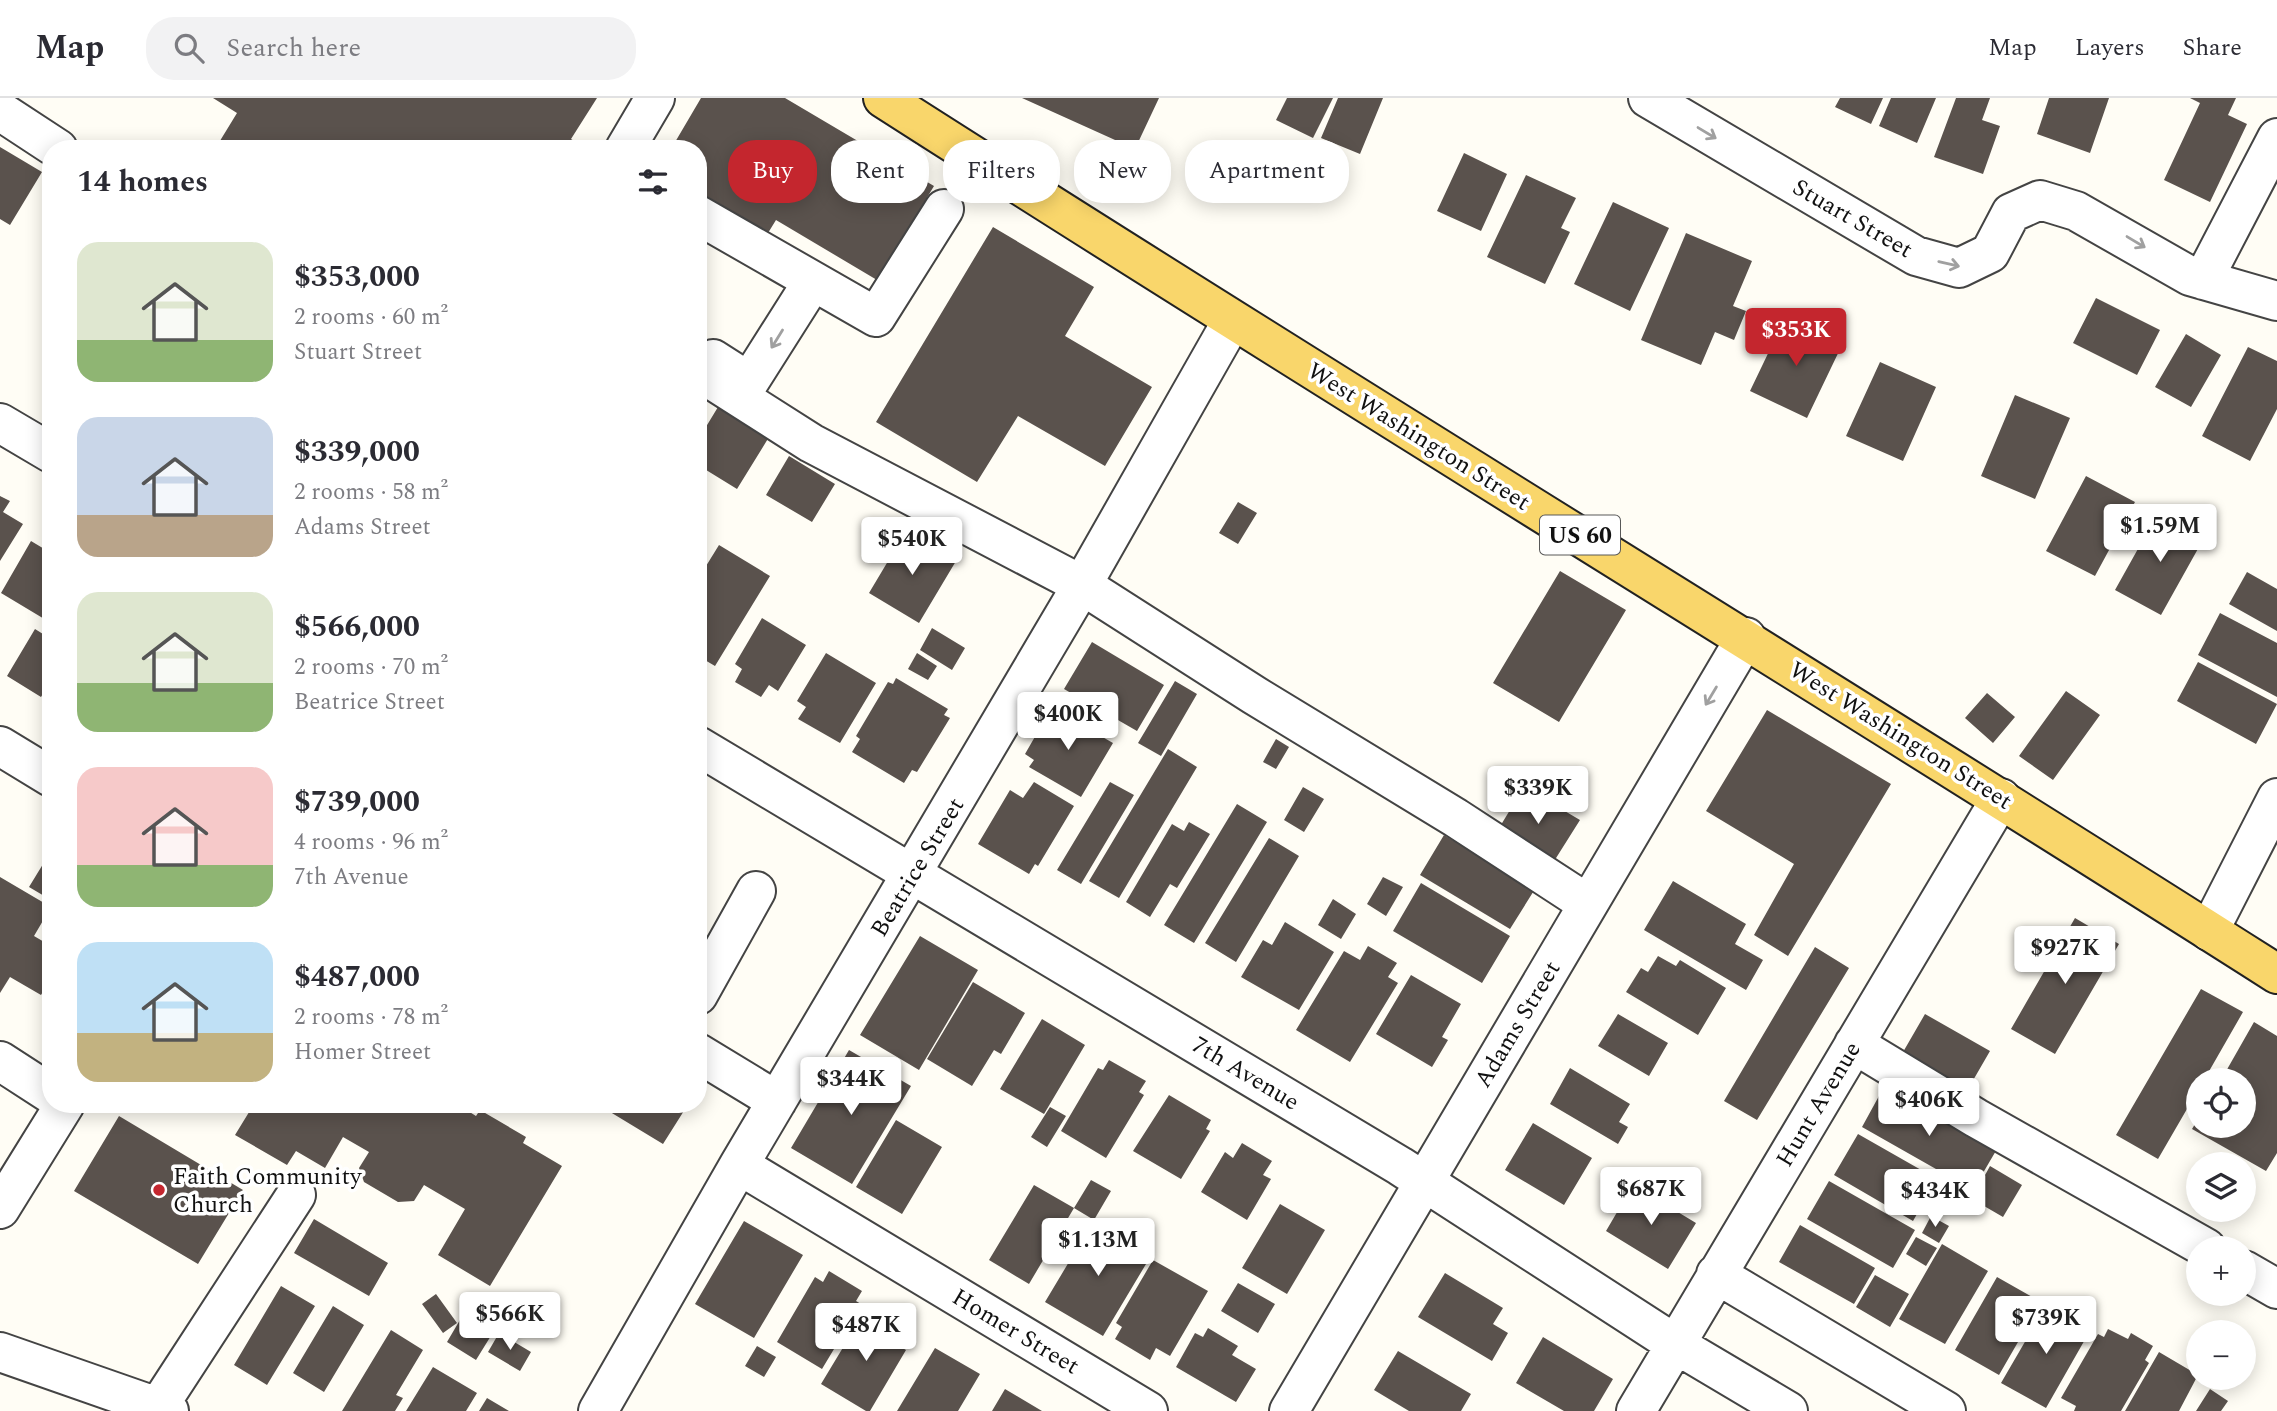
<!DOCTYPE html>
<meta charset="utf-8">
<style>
body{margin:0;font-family:Spectral,serif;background:#f2f2f3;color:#2b2b33;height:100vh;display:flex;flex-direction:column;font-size:26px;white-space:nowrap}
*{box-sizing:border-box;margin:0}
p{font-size:23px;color:#7c7c81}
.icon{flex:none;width:38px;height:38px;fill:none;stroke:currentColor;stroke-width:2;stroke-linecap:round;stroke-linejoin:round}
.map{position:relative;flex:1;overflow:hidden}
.panel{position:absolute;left:42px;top:42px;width:665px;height:973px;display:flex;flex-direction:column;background:#fff;border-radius:28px;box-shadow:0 4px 18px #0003}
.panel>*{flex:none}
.hud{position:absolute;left:728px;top:42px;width:665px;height:63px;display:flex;gap:14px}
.controls{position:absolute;left:2186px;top:970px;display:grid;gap:14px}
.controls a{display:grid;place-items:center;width:70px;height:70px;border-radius:50%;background:#fff;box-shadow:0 4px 18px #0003;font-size:35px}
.price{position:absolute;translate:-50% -60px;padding:0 16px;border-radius:7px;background:#fff;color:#222;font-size:23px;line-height:46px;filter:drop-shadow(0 2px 4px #0008)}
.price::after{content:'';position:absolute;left:50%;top:42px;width:21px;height:16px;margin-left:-10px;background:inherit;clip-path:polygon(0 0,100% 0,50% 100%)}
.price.on{background:#c4262e;color:#fff}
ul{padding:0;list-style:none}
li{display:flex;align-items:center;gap:21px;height:175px;padding:0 35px}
li span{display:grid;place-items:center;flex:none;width:196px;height:140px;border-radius:21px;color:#555}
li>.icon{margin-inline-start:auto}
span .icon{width:84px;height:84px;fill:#fffc;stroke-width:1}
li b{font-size:30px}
h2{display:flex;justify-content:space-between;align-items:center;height:84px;padding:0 35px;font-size:30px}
.pill{padding:0 24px;border-radius:28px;background:#fff;box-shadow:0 4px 18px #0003;font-size:24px;line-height:63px}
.pill.on{background:#c4262e;color:#fff}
header{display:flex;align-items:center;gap:42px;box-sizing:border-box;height:98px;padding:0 35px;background:#fff;border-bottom:2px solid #e1e1e2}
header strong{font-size:33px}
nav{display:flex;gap:38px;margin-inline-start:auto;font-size:24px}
.search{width:490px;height:63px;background:#f2f2f3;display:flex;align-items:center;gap:18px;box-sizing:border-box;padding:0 24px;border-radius:28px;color:#7c7c81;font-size:26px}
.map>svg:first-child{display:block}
.building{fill:#5a524d}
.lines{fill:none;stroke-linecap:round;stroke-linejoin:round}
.minor-casing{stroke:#444;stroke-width:42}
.major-casing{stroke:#222;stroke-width:42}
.minor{stroke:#fff;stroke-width:38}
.major{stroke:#f9d66b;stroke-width:38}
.oneway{stroke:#a0a0a0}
.poi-dot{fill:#c4262e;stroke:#fff;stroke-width:2.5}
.labels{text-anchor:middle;stroke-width:7;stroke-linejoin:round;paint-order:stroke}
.shield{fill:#fff;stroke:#585858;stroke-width:2}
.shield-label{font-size:23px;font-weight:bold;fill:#111}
.street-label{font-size:24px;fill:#111;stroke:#fff}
.poi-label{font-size:24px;fill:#111;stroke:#fff;text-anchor:start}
</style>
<header>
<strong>Map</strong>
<div class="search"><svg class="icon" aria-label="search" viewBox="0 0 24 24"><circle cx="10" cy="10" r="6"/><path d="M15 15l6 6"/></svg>Search here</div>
<nav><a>Map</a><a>Layers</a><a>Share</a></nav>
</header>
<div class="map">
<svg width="2277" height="1313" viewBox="0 0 2277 1313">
<rect width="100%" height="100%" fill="#fffdf5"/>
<path class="building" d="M213 0H597L571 41 586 51H295L280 42 275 51H215L237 15Z
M701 0H785L934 88 877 182 776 122 768 135 698 94V51H671Z
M1022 0H1159L1135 51Z
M1287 0H1333L1313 40 1276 22Z
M1338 0H1383L1360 56 1321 40Z
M1840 0H1883L1871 26 1835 9Z
M1891 0H1936L1917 45 1879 28Z
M1956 0H1990L1982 22 2000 28 1983 76 1934 59Z
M2049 0H2109L2090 55 2037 36Z
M2190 0H2236L2228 17 2247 26 2210 104 2164 82 2200 5Z
M0 49 42 74 10 127 0 121Z
M1464 55 1507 76 1481 133 1437 113Z
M1526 77 1576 100 1561 130 1570 134 1545 186 1487 159Z
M1613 104 1669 130 1630 213 1574 186Z
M993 129 1094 189 1065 238 1152 289 1105 368 1018 318 977 384 876 324Z
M1686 135 1752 163 1733 208 1746 213 1734 242 1715 234 1701 267 1641 242Z
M2096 200 2160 232 2137 277 2073 245Z
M1785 220 1842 247 1807 320 1750 293Z
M2186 236 2221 257 2191 309 2155 289Z
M2248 249 2277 263V311L2250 363 2202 338Z
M1880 264 1936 289 1903 363 1846 338Z
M2015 297 2070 320 2035 401 1981 378Z
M718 309 769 339 737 391 698 367V342Z
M789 358 835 386 812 424 766 397Z
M2086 378 2135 404 2095 478 2046 453Z
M0 398 10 403 3 414 23 426 0 463Z
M1238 404 1257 415 1238 446 1219 435Z
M2158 415 2204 440 2161 517 2115 492Z
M906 433 956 463 919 525 869 495Z
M31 443 51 455V525L1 495Z
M719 447 770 478 715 568 698 558V481Z
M1560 473 1626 512 1559 624 1493 585Z
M2247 474 2277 491V533L2229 506Z
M2220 515 2277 545V599L2198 557Z
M762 520 806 547 778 593 769 587 761 599 735 584 742 571 735 566Z
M932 530 965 550 952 572 920 552Z
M35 531 51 541V583L41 599 7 578Z
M1092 544 1164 587 1137 633 1064 591Z
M826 555 876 585 840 645 798 621 806 609 797 603Z
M917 555 937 568 928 582 908 571Z
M2198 564 2277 606 2256 646 2177 603Z
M896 580 948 611 944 617 950 620 917 674 912 672 904 685 852 654 860 641 856 638 888 584 893 586Z
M1175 583 1197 596 1161 658 1138 645Z
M2066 593 2100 617 2053 682 2019 658Z
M1987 595 2015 619 1993 645 1965 620Z
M1767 612 1891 686 1788 858 1754 837 1794 766 1706 713Z
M1062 615 1086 628 1089 623 1102 630 1099 637 1113 645 1081 699 1029 669 1034 662 1025 656 1048 616 1058 622Z
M1276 641 1289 649 1276 671 1263 664Z
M1168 651 1197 669 1119 800 1089 783Z
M1034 684 1074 708 1038 768 1035 766 1029 776 978 746 1010 692 1023 700Z
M1110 684 1134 697 1081 786 1057 772Z
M1303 689 1324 701 1304 734 1284 722Z
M1524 689 1580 722 1551 768 1496 735Z
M1237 706 1267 724 1194 845 1164 827Z
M1189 724 1210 736 1177 790 1170 786 1150 819 1126 804 1172 726 1184 733Z
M1444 737 1535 791 1510 831 1420 777Z
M1269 740 1299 758 1236 864 1205 845Z
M51 753V802L29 789Z
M0 779 51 809 34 838 51 848V881L41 897 10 879 0 895Z
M1383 779 1403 789 1386 818 1367 806Z
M1673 783 1746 826 1735 846 1763 862 1746 892 1644 832Z
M1421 785 1510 838 1482 885 1393 833Z
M1333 801 1356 816 1341 841 1318 827Z
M2075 820 2119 846 2055 956 2011 931Z
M1285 824 1334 854 1299 912 1241 879 1263 842 1272 847Z
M920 838 978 872 919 972 860 937Z
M1368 848 1397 865 1388 879 1398 885 1350 964 1296 932 1344 853 1360 862Z
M1815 849 1849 870 1757 1022 1724 1003Z
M1658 858 1676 868 1680 862 1726 890 1698 937 1626 894 1641 870 1648 874Z
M1411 877 1461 906 1442 939 1448 942 1432 969 1376 936Z
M973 884 1025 915 1001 956 994 952 972 988 927 961Z
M2201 891 2243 914 2204 982H2198V992L2158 1061 2116 1037Z
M1618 916 1668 945 1649 978 1598 948Z
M1925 916 1990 953 1964 998 1899 961Z
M1042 921 1085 947 1044 1016 1000 991Z
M2254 924 2277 938V1055L2266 1073 2192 1031 2198 1021V1027H2244V982H2221Z
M849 952 911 988 852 1086 791 1050Z
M1109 962 1146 983 1139 994 1144 997 1106 1060 1061 1033 1098 970 1103 972Z
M1570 970 1630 1006 1619 1024 1628 1029 1618 1046 1550 1006Z
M1885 987 1997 1051 1973 1092 1862 1029Z
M1169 997 1211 1022 1206 1031 1210 1033 1181 1081 1133 1053Z
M254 1006H457L476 1018 480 1012 526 1039 523 1045 562 1068 490 1188 438 1157 465 1111 424 1087 414 1103 398 1104 364 1084 359 1070 369 1054 343 1039 325 1070 296 1053 287 1067 235 1037Z
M597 1006H684L687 1008 663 1046Z
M1050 1009 1066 1018 1047 1049 1031 1039Z
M119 1018 243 1092 198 1166 74 1093Z
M896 1022 942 1049 902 1116 856 1089Z
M1533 1025 1592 1060 1564 1107 1505 1072Z
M1858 1036 1937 1081 1913 1123 1834 1077Z
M1242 1045 1272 1063 1263 1077 1271 1081 1247 1122 1201 1094 1225 1054 1233 1060Z
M1990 1068 2022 1087 2003 1119 1972 1101Z
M1091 1082 1111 1093 1094 1122 1074 1110Z
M1829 1083 1915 1132 1893 1170 1807 1121Z
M1034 1087 1074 1110 1029 1186 989 1162Z
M1633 1087 1696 1125 1668 1171 1606 1133Z
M1280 1106 1325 1132 1287 1196 1242 1170Z
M1931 1118 1949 1128 1939 1145 1922 1135Z
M314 1121 388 1165 369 1198 294 1155Z
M1094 1122 1152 1156 1103 1238 1045 1204Z
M744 1123 803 1157 754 1240 695 1206Z
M1800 1127 1875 1170 1854 1206 1779 1164Z
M1916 1139 1937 1150 1926 1168 1906 1156Z
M1942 1146 1988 1173 1945 1246 1899 1221Z
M1153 1162 1208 1193 1170 1258 1156 1250 1150 1262 1115 1241 1122 1229 1116 1225Z
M829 1173 862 1193 856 1203 861 1206 822 1271 777 1244 815 1179 823 1184Z
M1445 1175 1503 1210 1493 1226 1508 1235 1492 1263 1418 1219Z
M1875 1177 1909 1196 1890 1229 1856 1209Z
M1997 1179 2041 1204 1999 1277 1955 1252Z
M1238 1185 1275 1206 1258 1235 1221 1213Z
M281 1188 315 1208 267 1287 234 1267Z
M436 1196 457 1225 443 1235 422 1206Z
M2047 1206 2091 1231 2046 1310 2001 1285Z
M333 1208 364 1227 324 1294 293 1275Z
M467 1210 497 1228 476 1262 447 1244Z
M871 1217 906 1237 899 1248 906 1252 870 1313H866L821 1286 859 1223 865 1227Z
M1208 1230 1238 1248 1232 1257 1256 1271 1236 1304 1176 1269 1195 1235 1203 1239Z
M2108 1231 2128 1241 2131 1235 2153 1248 2145 1262 2149 1265 2121 1313H2074L2076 1308 2061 1300 2098 1236 2104 1239Z
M391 1232 423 1252 396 1297 403 1300 395 1313H342Z
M499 1235 531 1254 520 1273 488 1254Z
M1543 1239 1613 1281 1594 1313H1564L1516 1285Z
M757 1248 776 1259 764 1279 745 1268Z
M935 1250 980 1276 958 1313H897Z
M1398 1253 1471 1296 1461 1313H1409L1374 1292Z
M2159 1254 2198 1277 2179 1313H2125Z
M433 1269 477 1295 466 1313H406Z
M1005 1291 1042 1313H992Z
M2210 1291 2228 1303 2221 1313H2196Z
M487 1300 509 1313H479Z"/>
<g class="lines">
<g class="minor-casing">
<path id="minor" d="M1648 0 1916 158 1959 170 1990 155 2011 115 2040 102 2076 113 2190 178 2277 203
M0 13 58 51
M625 51 655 0
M698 117 876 219 944 111
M2203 182 2277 40
M713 261 749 284 813 183
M698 273 811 345 1082 487 1254 597 1456 720 1588 806
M0 325 51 355
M0 648 51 679
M698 648 1400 1068 1675 1246 1788 1313
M2209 833 2277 700
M698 897 756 793
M1854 946 1976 1020 2206 1150
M698 955 777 1003
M0 963 51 996
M739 1067 1148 1313
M0 1111 65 1006
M2244 1172 2277 1191
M1716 1176 1946 1313
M0 1254 169 1313
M158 1309 296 1097
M598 1313 739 1067 1082 487 1232 223
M1289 1313 1746 539
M1636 1313 2001 700"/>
</g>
<g class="major-casing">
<path id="major" d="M883 0C1345 296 1814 581 2277 876"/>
</g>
<use href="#minor" class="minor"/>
<use href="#major" class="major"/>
</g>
<defs><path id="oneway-shaft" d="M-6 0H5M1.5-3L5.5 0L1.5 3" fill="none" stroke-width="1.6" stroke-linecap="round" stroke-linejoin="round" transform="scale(1.75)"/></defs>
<g class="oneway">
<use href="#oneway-shaft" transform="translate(1707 35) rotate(31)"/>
<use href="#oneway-shaft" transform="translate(2136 144) rotate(31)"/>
<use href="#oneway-shaft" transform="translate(1949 166) rotate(13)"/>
<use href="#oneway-shaft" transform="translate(777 241) rotate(122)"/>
<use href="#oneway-shaft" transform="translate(1711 598) rotate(121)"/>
</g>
<circle class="poi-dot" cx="159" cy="1092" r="7"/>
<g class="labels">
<rect class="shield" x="1540" y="417.5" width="80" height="39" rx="5"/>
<g class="shield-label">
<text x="1580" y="445">US 60</text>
</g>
<g class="street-label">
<text transform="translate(1853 120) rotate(30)" y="8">Stuart Street</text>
<text transform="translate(1419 338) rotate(32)" y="8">West Washington Street</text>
<text transform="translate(1901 637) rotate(32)" y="8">West Washington Street</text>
<text transform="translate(917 769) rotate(-59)" y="8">Beatrice Street</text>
<text transform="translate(1517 926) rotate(-59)" y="8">Adams Street</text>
<text transform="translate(1246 975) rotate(31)" y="8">7th Avenue</text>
<text transform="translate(1818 1006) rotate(-59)" y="8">Hunt Avenue</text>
<text transform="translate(1016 1233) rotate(31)" y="8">Homer Street</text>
</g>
<g class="poi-label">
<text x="173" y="1086">Faith Community<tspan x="173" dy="28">Church</tspan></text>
</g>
</g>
</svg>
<div class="controls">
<a><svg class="icon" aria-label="locate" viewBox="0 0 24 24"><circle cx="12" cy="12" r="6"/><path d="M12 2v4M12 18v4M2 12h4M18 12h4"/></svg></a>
<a><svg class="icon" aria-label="layers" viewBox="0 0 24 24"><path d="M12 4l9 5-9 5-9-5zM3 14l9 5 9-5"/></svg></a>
<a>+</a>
<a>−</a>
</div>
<b class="price on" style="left:1796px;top:270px">$353K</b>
<b class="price" style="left:2160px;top:466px">$1.59M</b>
<b class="price" style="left:912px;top:479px">$540K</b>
<b class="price" style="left:1068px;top:654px">$400K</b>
<b class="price" style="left:1538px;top:728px">$339K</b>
<b class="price" style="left:2065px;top:888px">$927K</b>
<b class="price" style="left:851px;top:1019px">$344K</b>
<b class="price" style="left:1929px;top:1040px">$406K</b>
<b class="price" style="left:1651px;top:1129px">$687K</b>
<b class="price" style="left:1935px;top:1131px">$434K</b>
<b class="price" style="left:1098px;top:1180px">$1.13M</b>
<b class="price" style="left:510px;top:1254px">$566K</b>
<b class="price" style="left:2046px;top:1258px">$739K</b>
<b class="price" style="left:866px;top:1265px">$487K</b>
<div class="hud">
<a class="pill on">Buy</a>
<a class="pill">Rent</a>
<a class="pill">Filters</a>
<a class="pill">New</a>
<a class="pill">Apartment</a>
</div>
<section class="panel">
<h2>14 homes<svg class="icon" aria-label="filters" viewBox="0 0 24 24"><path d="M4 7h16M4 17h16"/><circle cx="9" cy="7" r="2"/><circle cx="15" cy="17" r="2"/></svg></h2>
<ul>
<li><span style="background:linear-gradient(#dfe7d0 70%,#8fb573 0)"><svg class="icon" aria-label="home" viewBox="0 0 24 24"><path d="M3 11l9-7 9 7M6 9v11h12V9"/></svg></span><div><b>$353,000</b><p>2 rooms · 60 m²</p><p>Stuart Street</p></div></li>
<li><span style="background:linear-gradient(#c9d6e8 70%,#b9a48a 0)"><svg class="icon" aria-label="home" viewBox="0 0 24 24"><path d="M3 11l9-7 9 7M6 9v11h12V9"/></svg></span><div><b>$339,000</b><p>2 rooms · 58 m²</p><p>Adams Street</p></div></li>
<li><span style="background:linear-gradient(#dfe7d0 65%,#8fb573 0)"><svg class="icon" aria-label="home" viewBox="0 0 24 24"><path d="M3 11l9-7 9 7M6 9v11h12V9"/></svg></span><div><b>$566,000</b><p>2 rooms · 70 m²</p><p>Beatrice Street</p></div></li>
<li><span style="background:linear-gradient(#f6c9c9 70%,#8fb573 0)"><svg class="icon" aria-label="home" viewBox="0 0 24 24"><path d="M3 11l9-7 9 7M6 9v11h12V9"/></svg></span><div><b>$739,000</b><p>4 rooms · 96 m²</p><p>7th Avenue</p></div></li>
<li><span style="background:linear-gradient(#bfe0f5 65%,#c2b280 0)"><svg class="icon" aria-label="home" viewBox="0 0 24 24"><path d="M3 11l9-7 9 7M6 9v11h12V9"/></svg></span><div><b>$487,000</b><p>2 rooms · 78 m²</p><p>Homer Street</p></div></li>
</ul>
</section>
</div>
